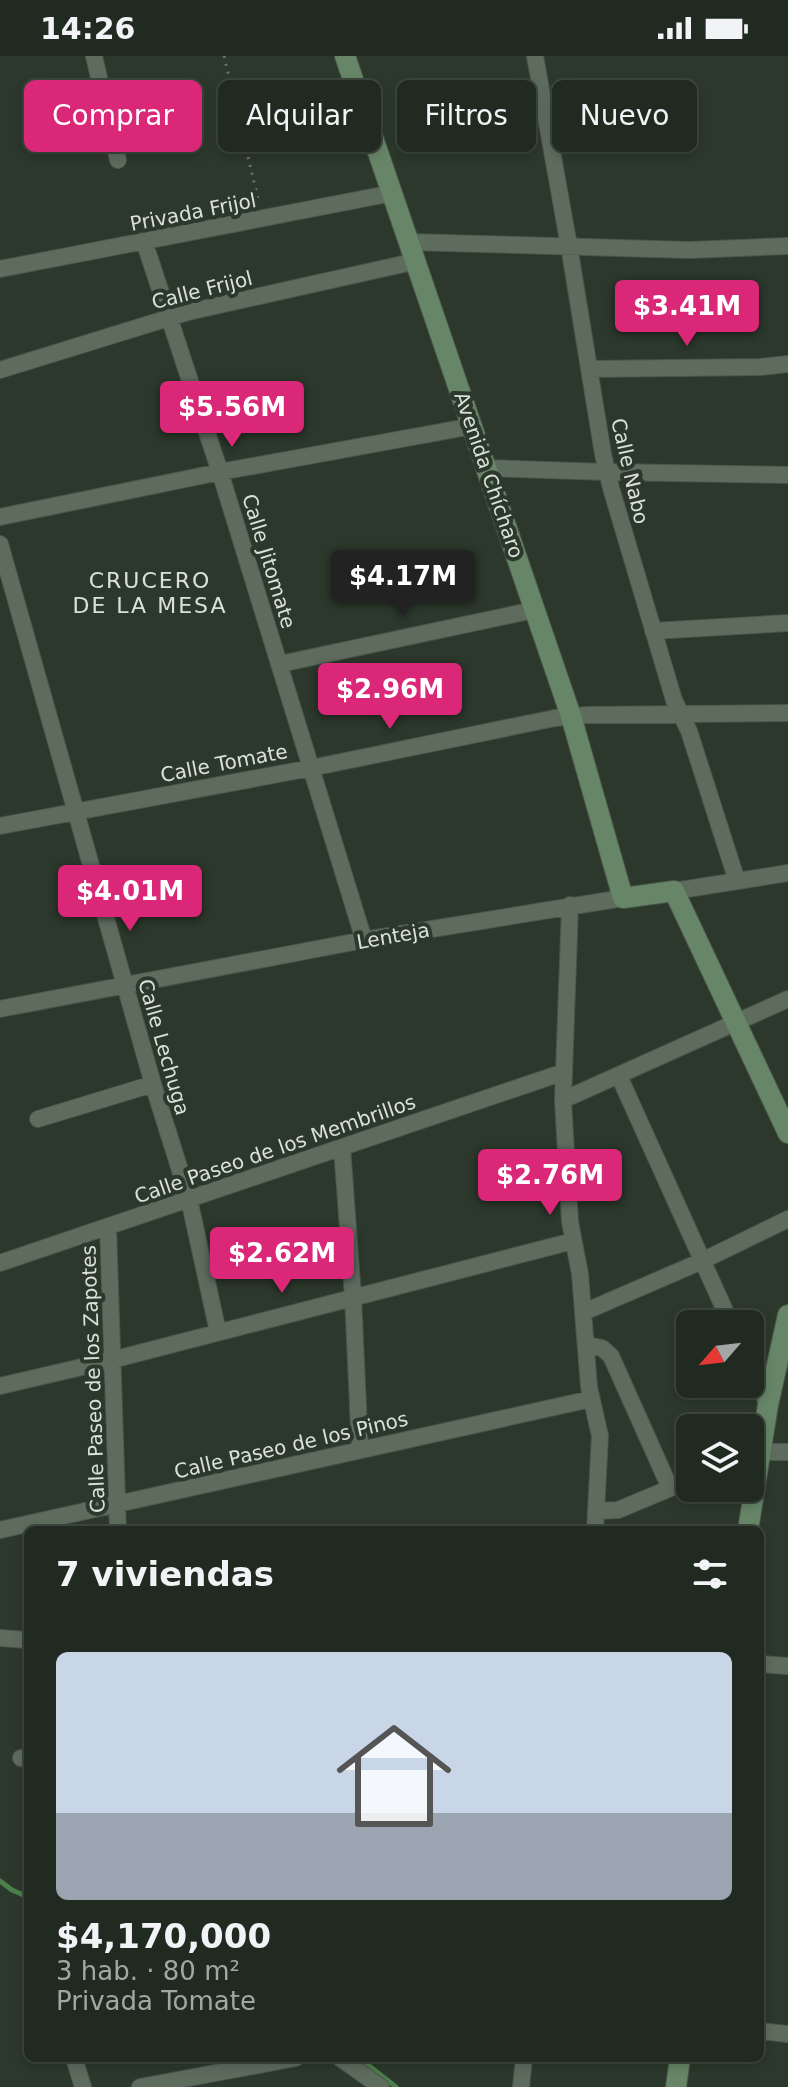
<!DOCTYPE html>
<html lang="es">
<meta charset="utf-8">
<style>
body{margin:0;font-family:"DejaVu Sans",sans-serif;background:#293229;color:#f1f3f6;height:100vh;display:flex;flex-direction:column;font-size:30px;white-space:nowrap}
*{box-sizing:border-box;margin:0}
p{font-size:26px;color:#a2a7a5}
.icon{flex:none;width:44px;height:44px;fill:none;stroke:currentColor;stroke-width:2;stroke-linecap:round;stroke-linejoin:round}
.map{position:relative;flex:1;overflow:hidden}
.sheet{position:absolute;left:24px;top:1470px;width:740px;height:536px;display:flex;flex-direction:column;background:#212a20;border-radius:12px;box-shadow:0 4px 12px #0003,0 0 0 2px #3e463e}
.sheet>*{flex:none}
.hud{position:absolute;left:24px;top:24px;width:740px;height:72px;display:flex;gap:16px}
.needle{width:52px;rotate:242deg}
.tools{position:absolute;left:676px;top:1254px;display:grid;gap:16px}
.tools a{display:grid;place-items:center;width:88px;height:88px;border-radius:12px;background:#212a20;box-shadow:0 4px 12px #0003,0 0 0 2px #3e463e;font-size:40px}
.price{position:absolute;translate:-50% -68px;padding:0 18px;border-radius:8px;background:#db2777;color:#fff;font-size:26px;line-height:52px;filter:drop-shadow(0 2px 4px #0008)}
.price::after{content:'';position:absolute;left:50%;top:48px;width:24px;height:18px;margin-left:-12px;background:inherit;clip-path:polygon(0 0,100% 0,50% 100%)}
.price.current{background:#222;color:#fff}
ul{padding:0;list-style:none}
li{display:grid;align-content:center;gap:16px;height:424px;padding:0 32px}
li span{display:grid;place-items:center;height:248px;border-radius:12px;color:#555}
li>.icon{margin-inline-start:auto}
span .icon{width:144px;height:144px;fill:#fffc;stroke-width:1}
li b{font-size:34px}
h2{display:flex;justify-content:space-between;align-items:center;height:96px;padding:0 32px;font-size:34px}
.chip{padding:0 28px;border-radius:12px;background:#212a20;box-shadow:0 4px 12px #0003,0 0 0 2px #3e463e;font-size:28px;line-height:72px}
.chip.current{background:#db2777;color:#fff}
.status{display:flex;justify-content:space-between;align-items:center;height:56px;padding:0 40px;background:#212a20;direction:ltr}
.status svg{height:22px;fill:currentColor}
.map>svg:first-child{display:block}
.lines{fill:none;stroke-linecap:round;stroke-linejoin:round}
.stream{stroke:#4b7f4c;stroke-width:5}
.street-casing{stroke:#4b554b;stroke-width:18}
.secondary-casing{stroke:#4b554b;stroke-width:22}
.path{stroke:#6c776b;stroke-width:3;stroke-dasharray:2 6;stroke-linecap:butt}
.street{stroke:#5e6c5e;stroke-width:16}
.secondary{stroke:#678667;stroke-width:20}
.labels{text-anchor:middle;stroke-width:8;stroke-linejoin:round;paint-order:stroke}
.street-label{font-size:20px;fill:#dae1d9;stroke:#2c382b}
.neighbourhood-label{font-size:22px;letter-spacing:2px;fill:#dae1d9;stroke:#2c382b}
</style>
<div class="status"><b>14:26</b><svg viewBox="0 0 49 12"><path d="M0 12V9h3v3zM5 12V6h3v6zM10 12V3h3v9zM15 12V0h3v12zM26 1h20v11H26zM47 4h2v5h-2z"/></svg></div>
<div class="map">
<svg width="788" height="2031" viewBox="0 0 788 2031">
<rect width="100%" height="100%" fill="#2c382b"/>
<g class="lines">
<path class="stream" d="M0 1825 12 1834 28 1841
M359 2002 396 2031"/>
<g class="street-casing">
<path id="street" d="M94 0 118 104
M535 0 569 190 603 398 611 432 674 644 689 675 737 825
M144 185 220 416 364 884
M410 186 689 194 788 190
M0 213 393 137
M589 313 761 311 788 308
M0 314 188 256 417 205
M487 412 607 416 788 419
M0 461 220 416 473 370
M0 488 153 1028 189 1143 218 1276
M653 575 788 567
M280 608 534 554
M0 770 311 712 555 662 588 659 788 657
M674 835 788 817
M570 849 563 1044 570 1166 580 1218 589 1331 600 1380 595 1474
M0 953 364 884 623 842
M619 1020 731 1268
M563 1044 788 943
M38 1063 153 1028
M342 1091 353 1241 360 1394
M108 1171 118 1474
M0 1207 564 1016
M584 1256 702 1205 788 1163
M587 1289 602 1292 611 1300 670 1432
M750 1310 768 1349
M0 1330 112 1304 573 1185
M752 1399 766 1396H788
M597 1455 618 1454 690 1424
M0 1474 591 1343
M0 1582 28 1584
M760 1608 788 1610
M21 1702 28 1703
M760 1975 788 1978
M74 2002 83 2031
M340 2002 381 2031
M140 2031 296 2002
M521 2031 524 2002"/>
</g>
<g class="secondary-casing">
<path id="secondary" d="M345 0 571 660 623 842 674 835 788 1077
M748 1474 768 1349 788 1259
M676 2031 680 2002"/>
</g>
<path class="path" d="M224 0 259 147"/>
<use href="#street" class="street"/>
<use href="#secondary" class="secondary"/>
</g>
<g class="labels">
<g class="street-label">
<text transform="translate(193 156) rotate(-11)" y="7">Privada Frijol</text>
<text transform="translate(202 234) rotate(-14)" y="7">Calle Frijol</text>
<text transform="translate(630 415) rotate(77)" y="7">Calle Nabo</text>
<text transform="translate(489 419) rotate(71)" y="7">Avenida Chícharo</text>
<text transform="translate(269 505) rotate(73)" y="7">Calle Jitomate</text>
<text transform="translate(224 707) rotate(-11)" y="7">Calle Tomate</text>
<text transform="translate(393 880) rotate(-10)" y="7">Lenteja</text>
<text transform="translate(164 991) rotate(74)" y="7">Calle Lechuga</text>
<text transform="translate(275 1093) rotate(-19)" y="7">Calle Paseo de los Membrillos</text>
<text transform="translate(93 1323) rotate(-92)" y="7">Calle Paseo de los Zapotes</text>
<text transform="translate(291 1389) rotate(-13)" y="7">Calle Paseo de los Pinos</text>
</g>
<g class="neighbourhood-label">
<text x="150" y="532">CRUCERO<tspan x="150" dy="25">DE LA MESA</tspan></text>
</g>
</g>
</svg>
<div class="tools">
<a><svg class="needle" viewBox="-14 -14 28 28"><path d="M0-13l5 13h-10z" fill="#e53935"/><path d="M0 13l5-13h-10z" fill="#a2a7a5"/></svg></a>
<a><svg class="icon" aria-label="layers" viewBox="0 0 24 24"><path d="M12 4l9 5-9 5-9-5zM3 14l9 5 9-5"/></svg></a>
</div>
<b class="price" style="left:687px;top:292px">$3.41M</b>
<b class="price" style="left:232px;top:393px">$5.56M</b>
<b class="price current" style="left:403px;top:562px">$4.17M</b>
<b class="price" style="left:390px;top:675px">$2.96M</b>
<b class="price" style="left:130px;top:877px">$4.01M</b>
<b class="price" style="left:550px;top:1161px">$2.76M</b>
<b class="price" style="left:282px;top:1239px">$2.62M</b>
<div class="hud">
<a class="chip current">Comprar</a>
<a class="chip">Alquilar</a>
<a class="chip">Filtros</a>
<a class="chip">Nuevo</a>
</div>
<section class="sheet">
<h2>7 viviendas<svg class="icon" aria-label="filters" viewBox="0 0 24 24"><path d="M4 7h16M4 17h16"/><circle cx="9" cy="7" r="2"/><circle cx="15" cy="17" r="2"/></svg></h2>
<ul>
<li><span style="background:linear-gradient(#c9d6e8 65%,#9aa5b1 0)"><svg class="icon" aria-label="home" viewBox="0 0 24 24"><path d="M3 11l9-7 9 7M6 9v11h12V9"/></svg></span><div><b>$4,170,000</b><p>3 hab. · 80 m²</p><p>Privada Tomate</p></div></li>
</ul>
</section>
</div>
